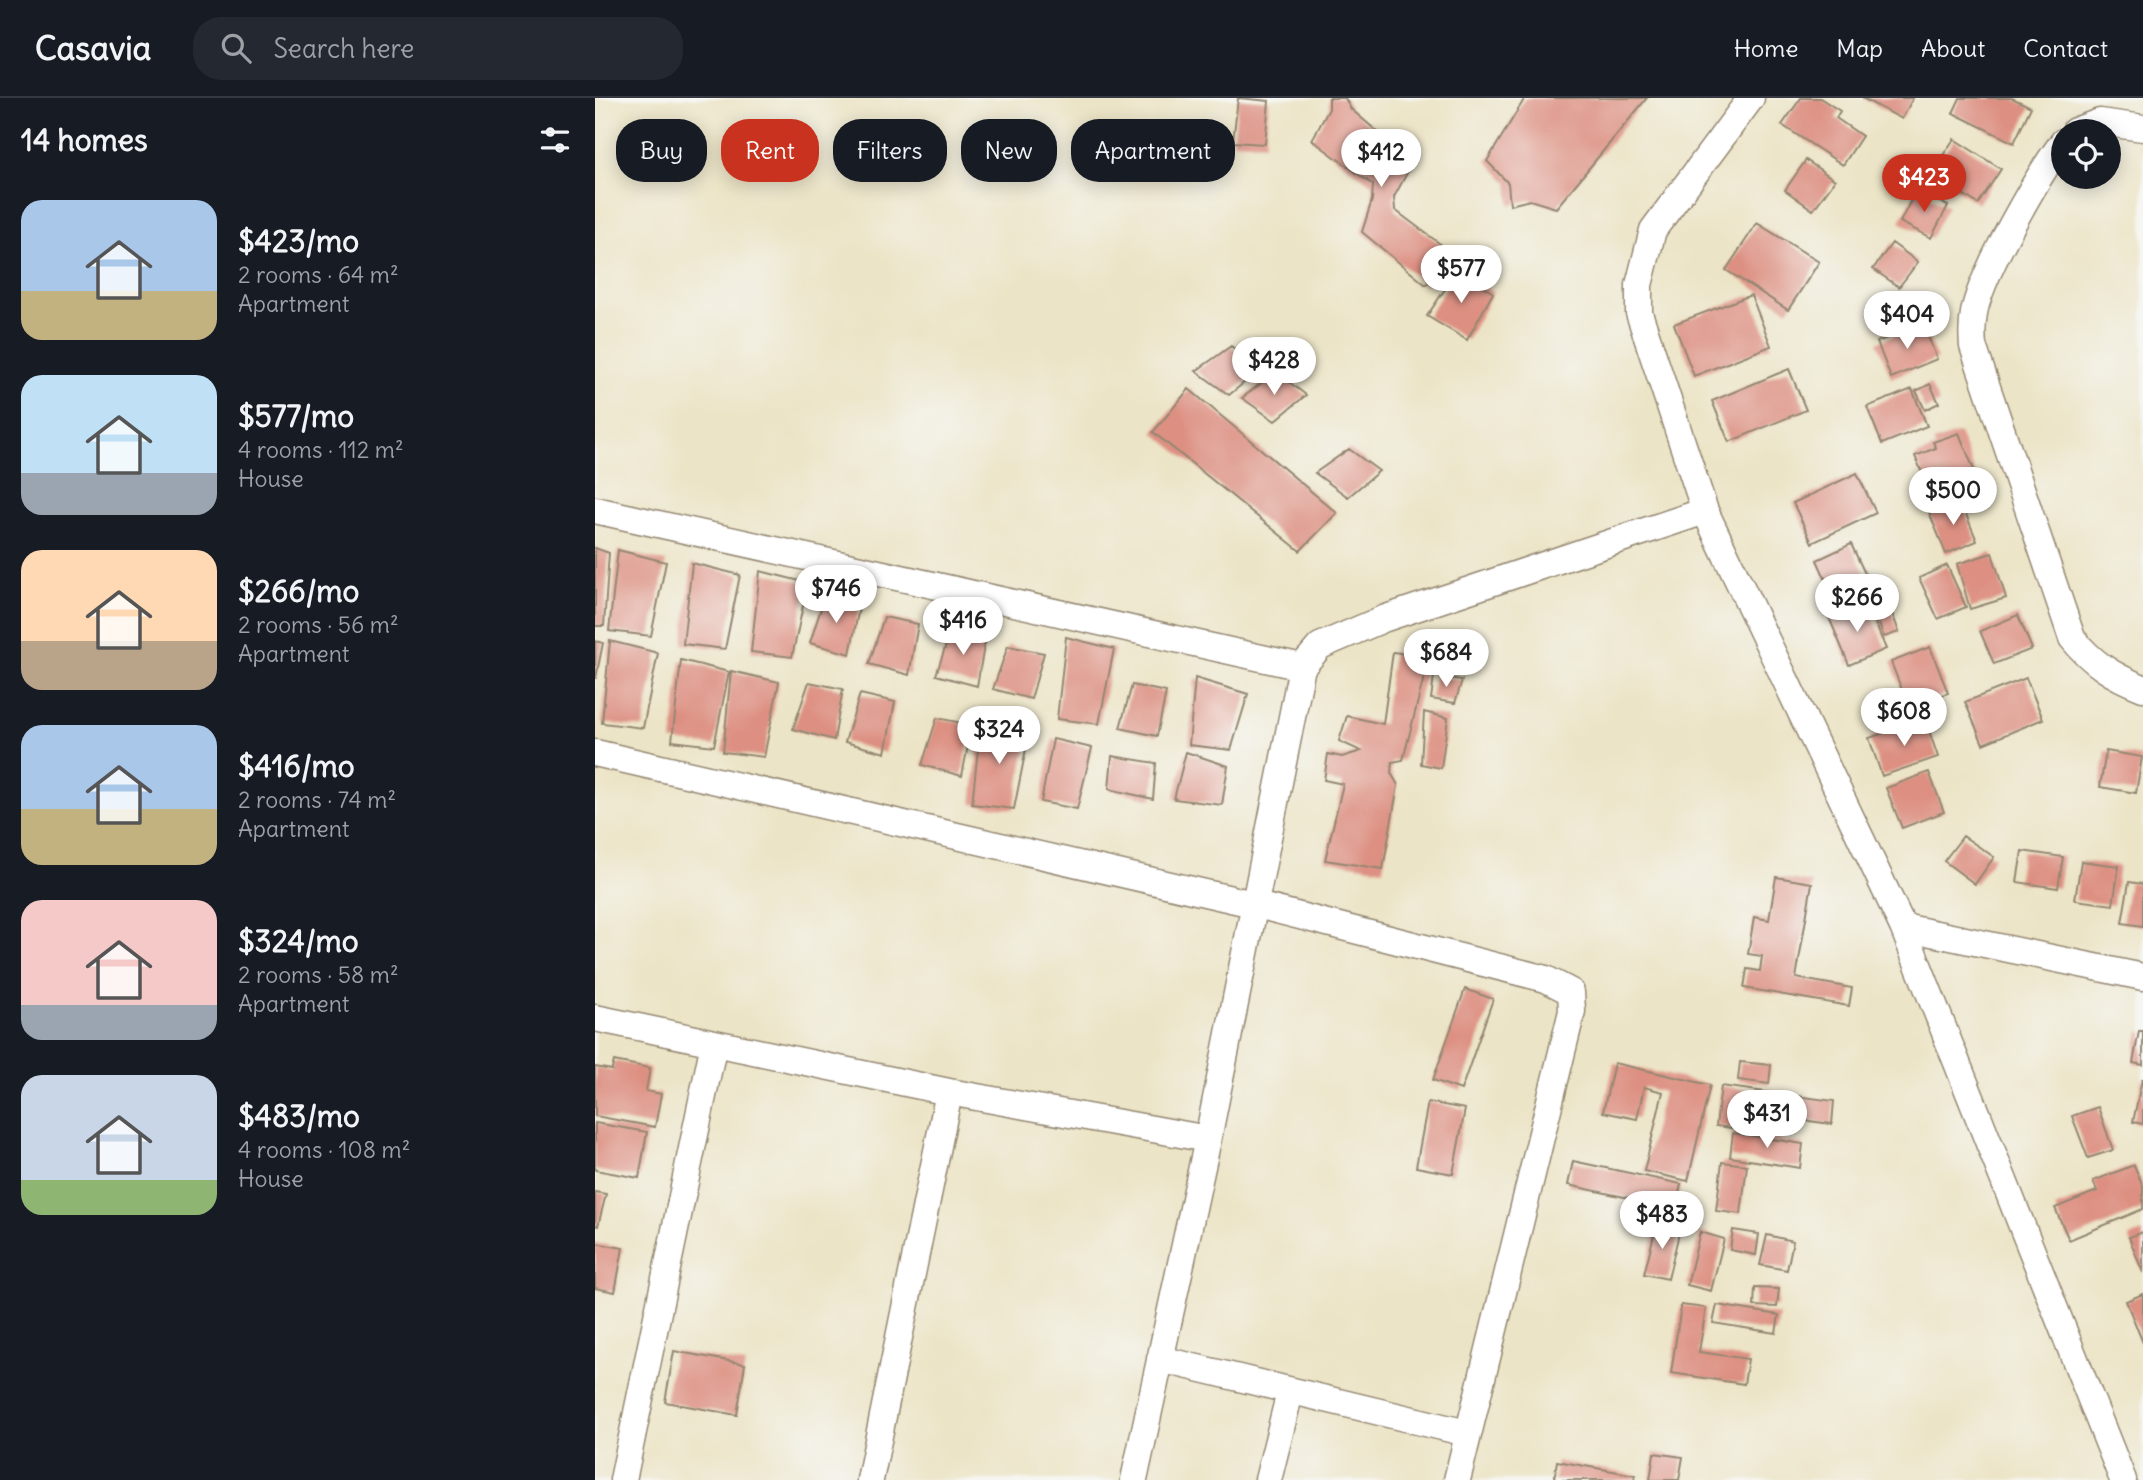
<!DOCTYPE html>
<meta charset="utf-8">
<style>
body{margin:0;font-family:Delius,sans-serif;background:#242831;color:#f1f3f6;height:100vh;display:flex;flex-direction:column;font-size:26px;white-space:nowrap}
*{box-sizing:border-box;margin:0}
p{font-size:23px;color:#9ea1a6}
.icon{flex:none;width:38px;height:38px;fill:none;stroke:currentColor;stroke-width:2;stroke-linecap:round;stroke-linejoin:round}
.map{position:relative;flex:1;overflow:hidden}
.drawer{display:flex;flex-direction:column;background:#171b24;width:595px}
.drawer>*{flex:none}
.guide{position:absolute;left:21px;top:21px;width:665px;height:63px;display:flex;gap:14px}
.fabs{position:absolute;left:1456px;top:21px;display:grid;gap:14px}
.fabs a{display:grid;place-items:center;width:70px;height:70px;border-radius:50%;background:#171b24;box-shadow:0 4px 18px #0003;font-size:35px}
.price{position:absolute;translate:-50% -60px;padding:0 16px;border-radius:24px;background:#fff;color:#222;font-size:23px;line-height:46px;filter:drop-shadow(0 2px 4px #0008)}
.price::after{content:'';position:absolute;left:50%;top:42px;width:21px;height:16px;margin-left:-10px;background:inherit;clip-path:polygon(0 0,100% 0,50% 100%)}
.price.selected{background:#c8321e;color:#fff}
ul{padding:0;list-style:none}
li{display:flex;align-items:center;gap:21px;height:175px;padding:0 21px}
li span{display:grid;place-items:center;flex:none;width:196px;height:140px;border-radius:21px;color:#555}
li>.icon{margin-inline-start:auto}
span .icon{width:84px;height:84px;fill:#fffc;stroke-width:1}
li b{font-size:30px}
h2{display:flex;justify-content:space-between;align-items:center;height:84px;padding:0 21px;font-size:30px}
.tag{padding:0 24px;border-radius:28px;background:#171b24;box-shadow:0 4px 18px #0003;font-size:24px;line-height:63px}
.tag.selected{background:#c8321e;color:#fff}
header{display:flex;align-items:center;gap:42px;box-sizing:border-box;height:98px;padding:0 35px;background:#171b24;border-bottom:2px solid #363941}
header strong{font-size:33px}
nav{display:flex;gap:38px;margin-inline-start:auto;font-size:24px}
.search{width:490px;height:63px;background:#242831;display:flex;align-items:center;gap:18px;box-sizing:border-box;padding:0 24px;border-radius:28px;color:#9ea1a6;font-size:26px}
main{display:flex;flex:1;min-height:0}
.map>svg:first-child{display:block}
.building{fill:#dd9082}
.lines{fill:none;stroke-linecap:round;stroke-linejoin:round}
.street-casing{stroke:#948772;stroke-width:29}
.street{stroke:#fff;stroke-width:26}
</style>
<header>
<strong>Casavia</strong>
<div class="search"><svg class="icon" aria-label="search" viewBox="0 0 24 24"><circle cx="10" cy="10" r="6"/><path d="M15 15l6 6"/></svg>Search here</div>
<nav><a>Home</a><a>Map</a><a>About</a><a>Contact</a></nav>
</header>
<main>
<section class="drawer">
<h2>14 homes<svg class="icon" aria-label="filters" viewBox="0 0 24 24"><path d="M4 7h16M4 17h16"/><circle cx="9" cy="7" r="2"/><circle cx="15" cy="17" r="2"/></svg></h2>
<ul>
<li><span style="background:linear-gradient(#a9c7e8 65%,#c2b280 0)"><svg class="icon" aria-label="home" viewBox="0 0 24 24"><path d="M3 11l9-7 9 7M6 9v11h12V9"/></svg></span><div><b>$423/mo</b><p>2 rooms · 64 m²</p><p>Apartment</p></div></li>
<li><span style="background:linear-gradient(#bfe0f5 70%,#9aa5b1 0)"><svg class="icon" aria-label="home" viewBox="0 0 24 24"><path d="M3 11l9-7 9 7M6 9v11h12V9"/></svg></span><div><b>$577/mo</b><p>4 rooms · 112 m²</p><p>House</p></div></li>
<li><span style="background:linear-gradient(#ffd9b3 65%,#b9a48a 0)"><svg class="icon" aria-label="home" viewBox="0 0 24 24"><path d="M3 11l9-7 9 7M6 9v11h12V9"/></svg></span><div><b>$266/mo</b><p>2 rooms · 56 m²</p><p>Apartment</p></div></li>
<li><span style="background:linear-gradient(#a9c7e8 60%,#c2b280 0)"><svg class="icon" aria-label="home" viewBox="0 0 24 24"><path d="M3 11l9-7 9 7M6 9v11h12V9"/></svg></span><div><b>$416/mo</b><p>2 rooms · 74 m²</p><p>Apartment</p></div></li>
<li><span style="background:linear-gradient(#f6c9c9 75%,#9aa5b1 0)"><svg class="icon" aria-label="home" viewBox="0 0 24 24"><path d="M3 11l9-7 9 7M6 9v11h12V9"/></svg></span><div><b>$324/mo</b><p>2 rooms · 58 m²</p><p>Apartment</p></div></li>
<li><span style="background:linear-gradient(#c9d6e8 75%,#8fb573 0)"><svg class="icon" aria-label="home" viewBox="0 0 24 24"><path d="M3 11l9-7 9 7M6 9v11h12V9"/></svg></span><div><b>$483/mo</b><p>4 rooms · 108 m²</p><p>House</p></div></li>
</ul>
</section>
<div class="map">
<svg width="1548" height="1382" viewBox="0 0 1548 1382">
<rect width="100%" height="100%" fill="#f6f6f2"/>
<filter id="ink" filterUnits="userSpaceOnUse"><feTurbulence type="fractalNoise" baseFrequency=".0143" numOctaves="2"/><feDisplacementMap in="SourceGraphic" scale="14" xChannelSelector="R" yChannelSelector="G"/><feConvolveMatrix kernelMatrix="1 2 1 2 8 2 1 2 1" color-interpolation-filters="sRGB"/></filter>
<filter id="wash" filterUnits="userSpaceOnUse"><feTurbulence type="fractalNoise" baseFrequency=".00686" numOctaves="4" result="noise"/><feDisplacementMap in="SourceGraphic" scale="28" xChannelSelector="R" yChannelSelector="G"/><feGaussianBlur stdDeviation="1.57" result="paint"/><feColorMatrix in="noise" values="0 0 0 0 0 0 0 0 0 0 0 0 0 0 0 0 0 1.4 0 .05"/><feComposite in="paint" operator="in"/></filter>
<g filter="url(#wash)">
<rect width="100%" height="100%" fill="#ece4c6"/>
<g id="blocks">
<path class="building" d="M643 0 674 3 670 46 638 44Z
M734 0H750L756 11 818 64 799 99 800 112 860 157 831 187 767 134 777 102 778 87 717 42 734 11Z
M930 0H1052L961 110 935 102 915 107 913 85 892 63Z
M1206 0H1225L1245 13 1241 20 1267 38 1248 67 1187 27Z
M1267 0H1318L1307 21Z
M1365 0H1417L1436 9 1419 45 1358 15Z
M1359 41 1406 71 1383 106 1336 75Z
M1211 62 1240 82 1218 112 1190 92Z
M1321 92 1353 108 1336 140 1305 124Z
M1162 125 1224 164 1193 212 1131 172Z
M1297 145 1323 164 1304 189 1278 171Z
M863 172 898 195 872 242 832 218Z
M1156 197 1176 248 1099 278 1079 226Z
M1328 226 1342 261 1296 280 1282 244Z
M636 248 666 271 634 297 601 273Z
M1194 271 1211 312 1134 344 1117 303Z
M681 274 711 297 680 323 647 300Z
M1335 286 1344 305 1330 312 1321 293Z
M594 291 742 415 705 453 558 334Z
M1317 291 1332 328 1287 346 1272 309Z
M1364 335 1382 379 1355 389 1354 384 1334 392 1320 358 1341 350 1338 344Z
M754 351 784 373 753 399 720 375Z
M1262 375 1281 415 1217 445 1198 405Z
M1365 402 1382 443 1351 456 1334 414Z
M1256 446 1273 482 1238 498 1222 462Z
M0 450 14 455 9 528H0Z
M23 452 71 464 56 538 14 533Z
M1397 455 1411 500 1375 511 1362 466Z
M97 465 145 477 130 551 88 546Z
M1352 467 1371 509 1343 521 1324 480Z
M165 473 213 485 197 559 156 554Z
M230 498 265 505 255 556 215 545Z
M1293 504 1304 534 1289 539 1278 510Z
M1260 506 1265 517 1275 512 1291 551 1254 567 1233 517Z
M1423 517 1437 551 1399 566 1385 533Z
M289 519 323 526 314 577 274 566Z
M357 529 391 537 382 588 341 577Z
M471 539 519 551 504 626 462 621Z
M0 543 8 545 1 580H0Z
M15 543 63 555 48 630 7 625Z
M413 548 449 555 436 601 398 591Z
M1335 549 1353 595 1314 610 1296 564Z
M798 554 834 559 808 662 797 664 796 675 803 687 788 771 730 762 748 686 729 682 733 656 747 659 766 653 744 643 752 618 788 626Z
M86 562 134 574 119 648 77 643Z
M136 573 184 584 169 659 128 654Z
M839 578 867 582 860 605 836 601Z
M600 580 653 596 636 652 594 647Z
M1431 580 1448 621 1388 646 1370 604Z
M214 584 248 591 239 642 198 631Z
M537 587 571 594 562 638 525 630Z
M265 596 300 604 290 655 250 644Z
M829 614 853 620 846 670 826 666Z
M342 620 377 627 367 678 327 667Z
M1330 621 1343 659 1287 678 1274 640Z
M386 624 434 636 419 711 377 706Z
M458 641 497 650 482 711 446 704Z
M1511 653 1547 659 1541 695 1505 689Z
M591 654 633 668 627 707 579 701Z
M517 658 561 665 558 701 514 691Z
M1334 674 1349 714 1307 730 1291 690Z
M1368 738 1399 759 1380 786 1349 763Z
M1427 753 1468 759 1463 790 1422 784Z
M1486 763 1524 768 1518 807 1480 802Z
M1181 779 1217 785 1201 880 1257 890 1254 908 1149 890 1152 871 1165 873 1167 858 1153 856 1159 819 1174 822Z
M1534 784 1548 786V828L1527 825Z
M870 891 898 901 866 992 838 982Z
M1544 933H1548V967L1538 965Z
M19 963 55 970 51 993 66 996 60 1029 0 1018V969L17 972Z
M1145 964 1176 967 1174 986 1143 982Z
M1019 965 1115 987 1093 1083 1049 1073 1068 994 1049 989 1042 1021 1008 1014Z
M1547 981H1548V1026L1538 1024Z
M1126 988 1239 1003 1237 1026 1153 1015 1151 1032 1121 1028Z
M833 1004 870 1011 858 1076 821 1069Z
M1503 1009 1518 1052 1493 1060 1477 1018Z
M0 1025 52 1034 44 1080 0 1072Z
M1138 1035 1208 1046 1205 1070 1135 1059Z
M978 1063 1086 1086 1081 1110 973 1087Z
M1127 1064 1152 1067 1146 1116 1121 1113Z
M1539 1067 1548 1088V1111L1474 1142 1460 1110 1502 1093 1498 1083Z
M0 1094 11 1096 3 1128 0 1127Z
M1062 1125 1085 1131 1073 1181 1049 1176Z
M1138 1132 1164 1136 1161 1157 1135 1152Z
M1105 1134 1129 1141 1116 1193 1092 1187Z
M1548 1134V1175L1534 1139Z
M1172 1137 1198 1143 1192 1172 1165 1167Z
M0 1145 28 1150 20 1194 0 1190Z
M1160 1190 1184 1191 1182 1209 1159 1208Z
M1548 1196V1245L1531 1203Z
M1086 1207 1111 1210 1104 1254 1153 1261 1149 1286 1076 1275Z
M1122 1207 1184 1217 1181 1235 1118 1225Z
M79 1253 150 1266 142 1317 70 1304Z
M1059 1355 1088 1359 1084 1382H1055Z
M962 1363 1040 1377 1039 1382H959Z"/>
</g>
</g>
<g filter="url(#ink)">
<use href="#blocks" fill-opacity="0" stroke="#948772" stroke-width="2"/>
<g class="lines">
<g class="street-casing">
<path id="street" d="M1156 0 1058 132 1044 187V215L1110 413 1308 829 1548 879
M1480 33 1505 24 1548 30
M1468 44C1443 77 1386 176 1379 215 1377 226 1377 237 1378 248L1477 540C1498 566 1518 578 1548 590
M0 412 707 569
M0 655 658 806 951 881 976 894 977 913 862 1382
M1308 829 1528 1382
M0 920 354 994 613 1041
M565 1261 872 1335
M28 1382 119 945
M275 1382 354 994
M539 1382 613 1041 707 569 725 548 788 521 1110 413
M673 1382 695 1294"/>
</g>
<use href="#street" class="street"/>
</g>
</g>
</svg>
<div class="fabs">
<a><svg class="icon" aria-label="locate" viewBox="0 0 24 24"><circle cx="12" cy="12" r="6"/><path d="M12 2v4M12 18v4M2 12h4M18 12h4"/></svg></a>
</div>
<b class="price" style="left:786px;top:91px">$412</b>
<b class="price selected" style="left:1329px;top:116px">$423</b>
<b class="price" style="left:866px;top:207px">$577</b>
<b class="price" style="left:1312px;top:253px">$404</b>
<b class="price" style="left:679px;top:299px">$428</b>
<b class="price" style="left:1358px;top:429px">$500</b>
<b class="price" style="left:241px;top:527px">$746</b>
<b class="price" style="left:1262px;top:536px">$266</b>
<b class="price" style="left:368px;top:559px">$416</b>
<b class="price" style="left:851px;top:591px">$684</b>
<b class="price" style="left:1309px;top:650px">$608</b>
<b class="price" style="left:404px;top:668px">$324</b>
<b class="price" style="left:1172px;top:1052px">$431</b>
<b class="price" style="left:1067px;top:1153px">$483</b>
<div class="guide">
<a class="tag">Buy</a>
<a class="tag selected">Rent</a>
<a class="tag">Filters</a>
<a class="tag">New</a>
<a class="tag">Apartment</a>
</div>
</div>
</main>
